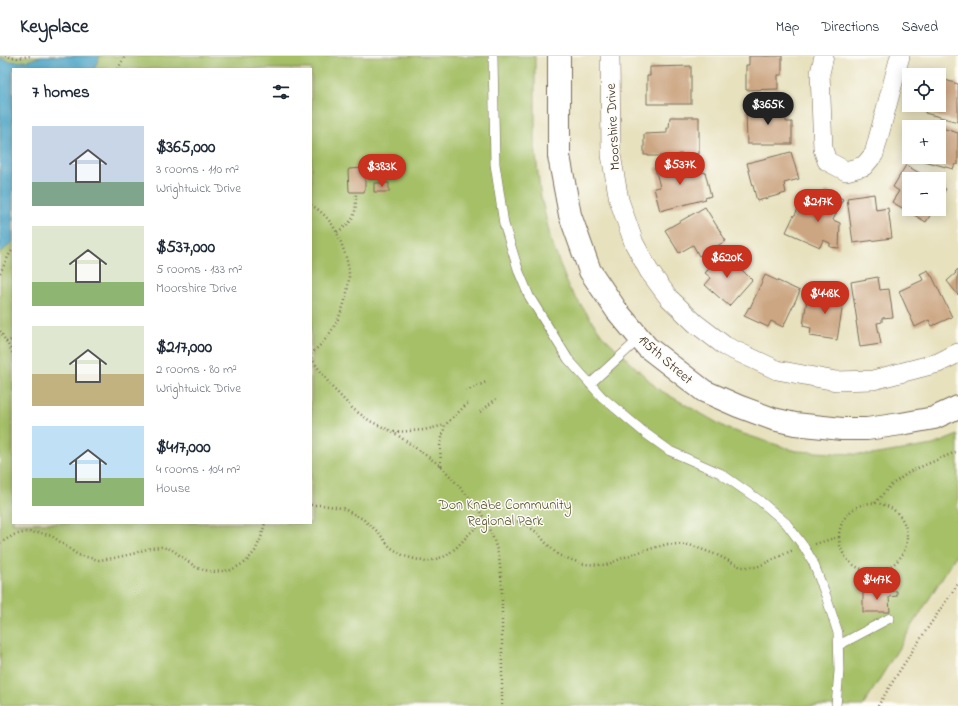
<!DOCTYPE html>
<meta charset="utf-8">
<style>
body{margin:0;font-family:"Indie Flower",sans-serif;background:#f2f2f3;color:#1f2937;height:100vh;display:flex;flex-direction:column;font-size:15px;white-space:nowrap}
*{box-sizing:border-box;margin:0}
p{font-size:13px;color:#747a83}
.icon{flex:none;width:22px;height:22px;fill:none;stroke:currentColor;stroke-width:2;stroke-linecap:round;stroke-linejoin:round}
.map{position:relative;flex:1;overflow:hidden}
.drawer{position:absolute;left:12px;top:12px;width:300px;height:456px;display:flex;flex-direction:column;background:#fff;border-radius:0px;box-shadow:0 2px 10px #0003}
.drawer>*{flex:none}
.buttons{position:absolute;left:902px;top:12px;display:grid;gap:8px}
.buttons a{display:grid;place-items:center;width:44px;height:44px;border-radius:0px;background:#fff;box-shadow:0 2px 10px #0003;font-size:20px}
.price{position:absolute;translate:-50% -34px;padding:0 9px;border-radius:14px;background:#c8321e;color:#fff;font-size:13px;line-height:26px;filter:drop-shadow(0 1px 2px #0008)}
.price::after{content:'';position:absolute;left:50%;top:24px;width:12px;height:9px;margin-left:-6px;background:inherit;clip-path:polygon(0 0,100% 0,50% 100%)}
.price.selected{background:#222;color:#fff}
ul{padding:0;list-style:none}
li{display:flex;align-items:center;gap:12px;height:100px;padding:0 20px}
li span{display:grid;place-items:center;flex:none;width:112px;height:80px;border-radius:0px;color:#555}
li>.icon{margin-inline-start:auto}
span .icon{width:48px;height:48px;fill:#fffc;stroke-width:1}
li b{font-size:17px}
h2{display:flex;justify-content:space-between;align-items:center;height:48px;padding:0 20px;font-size:17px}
header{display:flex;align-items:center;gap:24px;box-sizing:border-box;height:56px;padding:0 20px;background:#fff;border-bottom:1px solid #e0e1e3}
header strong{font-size:19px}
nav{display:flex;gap:22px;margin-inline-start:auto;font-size:14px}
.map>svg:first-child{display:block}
.green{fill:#a6c067;stroke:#707542;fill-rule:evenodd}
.water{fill:#4aa5c8;stroke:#426873}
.building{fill:#cca682}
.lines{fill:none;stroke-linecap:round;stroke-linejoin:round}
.service-casing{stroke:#776a56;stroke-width:10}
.minor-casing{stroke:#776a56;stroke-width:20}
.tertiary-casing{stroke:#776a56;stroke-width:24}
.path{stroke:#776a56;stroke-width:2.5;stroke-dasharray:1 3;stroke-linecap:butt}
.service{stroke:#fff;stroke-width:9}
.minor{stroke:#fff;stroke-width:19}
.tertiary{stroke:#fff;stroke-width:22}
.labels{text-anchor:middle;stroke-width:3;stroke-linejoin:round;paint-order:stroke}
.street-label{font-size:14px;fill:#3b2a1e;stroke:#fdfcf7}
.park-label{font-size:14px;fill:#5b5734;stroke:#fdfcf7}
</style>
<header>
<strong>Keyplace</strong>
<nav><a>Map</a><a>Directions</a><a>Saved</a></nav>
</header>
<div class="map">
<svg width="958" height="650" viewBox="0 0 958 650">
<rect width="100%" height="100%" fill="#fdfcf7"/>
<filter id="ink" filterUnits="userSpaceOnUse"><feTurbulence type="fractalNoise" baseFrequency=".025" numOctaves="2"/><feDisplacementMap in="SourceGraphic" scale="8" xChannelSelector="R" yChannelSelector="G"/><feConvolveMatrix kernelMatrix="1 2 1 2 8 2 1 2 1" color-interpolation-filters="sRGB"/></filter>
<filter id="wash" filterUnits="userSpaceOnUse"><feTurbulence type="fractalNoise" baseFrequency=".012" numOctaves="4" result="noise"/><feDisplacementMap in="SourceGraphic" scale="16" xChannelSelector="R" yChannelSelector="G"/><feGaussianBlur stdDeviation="0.9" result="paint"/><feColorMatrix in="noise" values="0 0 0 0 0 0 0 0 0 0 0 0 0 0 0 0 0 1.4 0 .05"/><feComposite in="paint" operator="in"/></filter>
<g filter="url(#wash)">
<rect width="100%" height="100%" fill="#e7e1be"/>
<path class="green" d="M0 0H535V90L540 136 551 185 569 232 602 279 658 333 728 373 796 395 871 399 933 389 958 379V496L863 650H0ZM13 13H311V467H13Z"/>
<path class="water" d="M41 0H100L94 13H13V186L0 197V2C14 8 28 6 41 0Z"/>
<g id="blocks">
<path class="building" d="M749 0H782V19H778V33L746 34V9H749Z
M691 10V48H647V20H650V11Z
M942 23 958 28V66L925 57 928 49H939V32Z
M746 51H786V66H792V88H747Z
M670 61H699V98H678V100H648V99H644V78L667 77V72H669Z
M939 71 958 77V109L955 108 953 113 921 104 920 106 909 102 910 101H939Z
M791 96 799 123 784 127 786 137 757 145 747 107Z
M682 106 683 109 695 106 698 118 705 116 711 140 705 142 706 143 660 155 654 132 660 131 655 112Z
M906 109 929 123H909V153H934L926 166 892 146 899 135 893 131Z
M364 112 365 114V134L364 136H350L349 135 348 115 349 113Z
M374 127H389V136H374Z
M939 129 946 133 939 145Z
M826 135 843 143 833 164 840 167 839 192 830 191V187L823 184 820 191 786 176 794 159H795L799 150 816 158Z
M874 138 876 154 888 152 892 182 853 187 847 142Z
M705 151 726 185 699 200 693 189 679 197 665 174Z
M725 196 743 213 742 214 752 224 729 250 705 229 711 222 705 217Z
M958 213V239L947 225 956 217 955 216Z
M928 214 931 220H932L952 261 932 270 929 264 915 271 899 235 923 224 920 218Z
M765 219 800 235 783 271 771 265 768 271 744 260 749 251 750 252Z
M878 221 880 234 889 233 893 261 882 262V266L877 267 881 288 860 291 856 265H857L851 226Z
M843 232H847L846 243 844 242 837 284 810 280 811 272 803 270 807 243 814 244 816 234 833 237V239L842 241Z
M863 535H897V540L889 541 890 556H863Z"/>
</g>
</g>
<g filter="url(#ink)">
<use href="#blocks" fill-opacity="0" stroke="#776a56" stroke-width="1"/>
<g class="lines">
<g class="service-casing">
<path id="service" d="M493 0 495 108 504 168 519 216 529 240 568 303 602 341 645 377 670 395 720 417 759 444 786 467 804 491 813 506 826 540 838 577 839 615 836 650
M590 328 640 282
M839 589 890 562"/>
</g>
<g class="minor-casing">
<path id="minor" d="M610 0 611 99 619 144 634 187 649 215 669 242 695 267 725 290 777 314 836 325 873 324 938 307 958 297
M824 0 820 17 823 93 827 105 846 115 864 110 874 98 900 0"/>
</g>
<g class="tertiary-casing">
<path id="tertiary" d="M559 0V100L570 159 590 215 617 255 647 291 704 335 738 350 773 363 795 368 842 373H867L901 368 934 362 958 351"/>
</g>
<path class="path" d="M5 0 17 2 30 0
M118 13 125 0
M311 149C324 156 335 170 340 184 344 195 349 207 349 220 348 243 339 267 324 285 320 290 315 294 311 298
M337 176C356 164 356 158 356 136
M0 217 10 197 13 194
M0 275 13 297
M6 286 13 283
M311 302 331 330 353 353 370 365 393 376 441 410 466 438 477 450 485 464 494 484 499 501 502 529V650
M466 335 486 326
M480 356 496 343
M394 376 424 374 445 369
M441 410 440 390 445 369 468 347
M839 481a34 34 0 1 1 68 0a34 34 0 1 1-68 0Z
M875 447 891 429 911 415 958 395
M311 449H322L342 452 363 463 378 476 390 491 404 500 426 506 446 500 458 490 470 477 485 464 499 463 521 466 538 477 545 486 558 499 583 508 606 509 635 497 668 488 690 489 717 499 741 511H757L793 494
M0 487 14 479 27 476 41 477 52 480 78 499 99 504 114 502 132 498 150 492 161 491 171 493 197 512 213 516 231 514 246 506 255 495 261 482 265 467
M815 488 838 481
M878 650C903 608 930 568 958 528"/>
<use href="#service" class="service"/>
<use href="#minor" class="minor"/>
<use href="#tertiary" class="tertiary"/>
</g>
</g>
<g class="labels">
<g class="street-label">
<text transform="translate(612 71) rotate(-93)" y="5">Moorshire Drive</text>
<text transform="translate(666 303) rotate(41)" y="5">195th Street</text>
</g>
<g class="park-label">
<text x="505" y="453">Don Knabe Community<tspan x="505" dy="16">Regional Park</tspan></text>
</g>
</g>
</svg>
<div class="buttons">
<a><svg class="icon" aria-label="locate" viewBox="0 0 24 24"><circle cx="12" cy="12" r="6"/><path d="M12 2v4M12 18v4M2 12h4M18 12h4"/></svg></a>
<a>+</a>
<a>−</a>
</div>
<b class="price selected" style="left:768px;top:70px">$365K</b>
<b class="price" style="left:680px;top:130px">$537K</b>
<b class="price" style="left:382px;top:132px">$383K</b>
<b class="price" style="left:818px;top:167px">$217K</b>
<b class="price" style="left:727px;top:223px">$620K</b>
<b class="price" style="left:825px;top:259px">$448K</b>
<b class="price" style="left:877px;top:545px">$417K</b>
<section class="drawer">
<h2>7 homes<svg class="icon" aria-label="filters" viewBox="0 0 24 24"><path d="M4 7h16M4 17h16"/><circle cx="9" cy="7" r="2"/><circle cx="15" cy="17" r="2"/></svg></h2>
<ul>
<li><span style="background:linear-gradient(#c9d6e8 70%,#7fa58c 0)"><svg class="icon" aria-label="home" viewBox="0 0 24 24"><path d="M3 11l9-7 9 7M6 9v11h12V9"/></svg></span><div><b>$365,000</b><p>3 rooms · 110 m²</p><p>Wrightwick Drive</p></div></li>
<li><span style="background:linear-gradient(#dfe7d0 70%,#8fb573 0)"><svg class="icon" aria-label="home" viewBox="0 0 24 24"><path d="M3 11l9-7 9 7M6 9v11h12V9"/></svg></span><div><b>$537,000</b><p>5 rooms · 133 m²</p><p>Moorshire Drive</p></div></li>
<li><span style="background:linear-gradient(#dfe7d0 60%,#c2b280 0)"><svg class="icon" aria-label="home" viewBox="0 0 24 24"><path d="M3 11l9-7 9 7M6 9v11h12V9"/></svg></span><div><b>$217,000</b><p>2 rooms · 80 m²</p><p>Wrightwick Drive</p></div></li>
<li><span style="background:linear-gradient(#bfe0f5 65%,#8fb573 0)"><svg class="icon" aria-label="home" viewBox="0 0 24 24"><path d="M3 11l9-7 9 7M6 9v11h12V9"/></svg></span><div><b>$417,000</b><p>4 rooms · 104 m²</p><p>House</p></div></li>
</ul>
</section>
</div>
